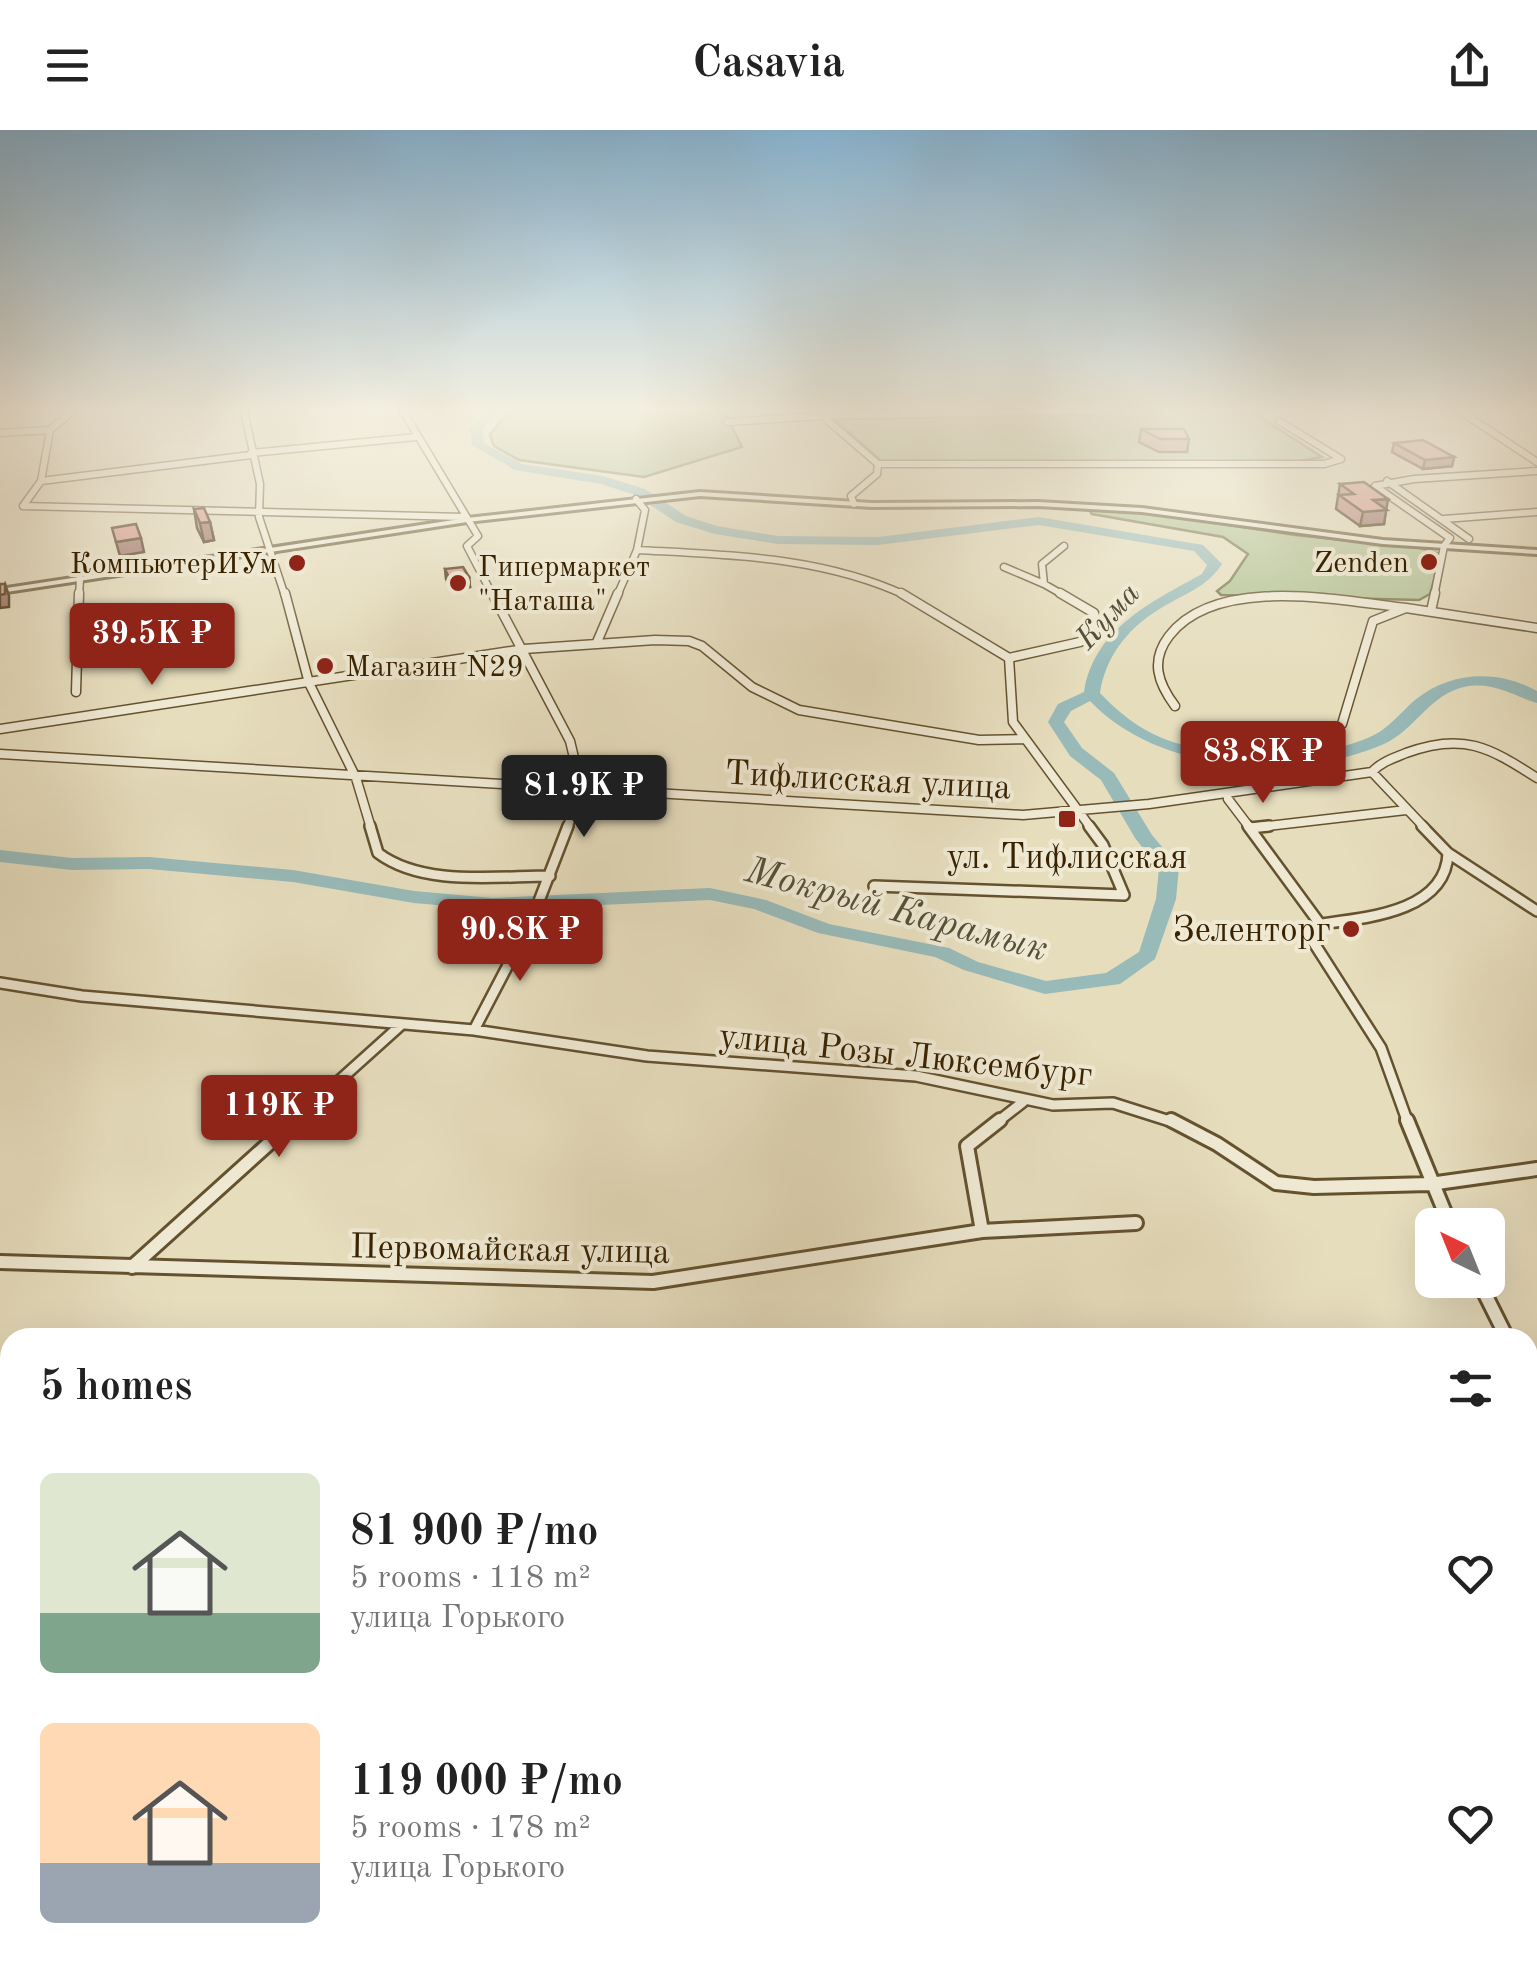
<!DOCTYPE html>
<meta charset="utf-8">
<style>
body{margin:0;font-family:"Old Standard TT",serif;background:#f2f2f2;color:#222;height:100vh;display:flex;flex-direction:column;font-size:38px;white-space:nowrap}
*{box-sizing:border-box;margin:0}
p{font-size:32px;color:#767676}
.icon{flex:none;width:55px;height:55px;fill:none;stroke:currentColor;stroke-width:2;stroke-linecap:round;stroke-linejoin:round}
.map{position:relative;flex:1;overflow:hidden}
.details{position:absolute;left:0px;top:1198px;width:1538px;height:642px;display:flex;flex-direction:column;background:#fff;border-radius:30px 30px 0 0;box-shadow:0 10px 40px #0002}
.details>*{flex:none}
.needle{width:65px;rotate:317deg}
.controls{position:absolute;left:1415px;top:1078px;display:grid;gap:20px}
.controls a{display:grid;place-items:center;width:90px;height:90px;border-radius:15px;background:#fff;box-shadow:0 10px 40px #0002;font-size:50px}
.price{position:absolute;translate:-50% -85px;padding:0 22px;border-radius:10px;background:#8f2418;color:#fff;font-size:32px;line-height:65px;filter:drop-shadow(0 2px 5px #0008)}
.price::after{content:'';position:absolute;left:50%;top:60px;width:30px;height:22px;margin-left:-15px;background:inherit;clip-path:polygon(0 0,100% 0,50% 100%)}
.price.current{background:#222;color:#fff}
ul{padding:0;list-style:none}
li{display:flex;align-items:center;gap:30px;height:250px;padding:0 40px}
li span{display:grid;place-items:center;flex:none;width:280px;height:200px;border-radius:15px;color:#555}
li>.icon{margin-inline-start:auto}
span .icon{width:120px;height:120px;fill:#fffc;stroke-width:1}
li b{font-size:42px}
h2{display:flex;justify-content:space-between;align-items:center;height:120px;padding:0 40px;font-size:42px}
header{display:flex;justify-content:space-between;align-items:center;height:130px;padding:0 40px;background:#fff;font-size:45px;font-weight:800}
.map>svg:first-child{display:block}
.green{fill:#b2c293;stroke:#76724a;stroke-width:2.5}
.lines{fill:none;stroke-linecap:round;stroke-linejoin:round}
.river{fill:#98bab9;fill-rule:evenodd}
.minor-far4-casing{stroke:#64522f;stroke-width:9}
.minor-far3-casing{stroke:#64522f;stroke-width:11}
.minor-far2-casing{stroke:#64522f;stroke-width:14}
.minor-far1-casing{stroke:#64522f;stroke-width:18}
.minor-casing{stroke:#64522f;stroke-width:20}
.tertiary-casing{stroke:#64522f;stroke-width:6}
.minor-far4{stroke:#efe9d4;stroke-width:6}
.minor-far3{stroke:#efe9d4;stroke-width:8}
.minor-far2{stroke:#efe9d4;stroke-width:9}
.minor-far1{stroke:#efe9d4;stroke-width:12}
.minor{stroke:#efe9d4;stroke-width:15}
.tertiary{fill:#efe9d4;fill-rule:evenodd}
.wall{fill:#bb7f77;stroke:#392300;stroke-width:2.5}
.shaded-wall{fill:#996861;stroke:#392300;stroke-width:2.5}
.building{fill:#da948a;stroke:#392300;stroke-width:2.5}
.poi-dot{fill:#8f2418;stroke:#efe9d4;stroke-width:4}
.labels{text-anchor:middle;stroke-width:8;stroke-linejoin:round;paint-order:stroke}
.far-poi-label{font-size:30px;fill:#392300;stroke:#efe9d4;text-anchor:end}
.far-water-label{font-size:32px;font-style:italic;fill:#565038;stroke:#efe9d4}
.street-label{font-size:35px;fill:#392300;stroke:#efe9d4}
.poi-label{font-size:35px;fill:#392300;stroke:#efe9d4}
.water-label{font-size:38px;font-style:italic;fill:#565038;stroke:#efe9d4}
</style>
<header><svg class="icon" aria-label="menu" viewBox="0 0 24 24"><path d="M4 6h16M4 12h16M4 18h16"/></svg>Casavia<svg class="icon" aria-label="share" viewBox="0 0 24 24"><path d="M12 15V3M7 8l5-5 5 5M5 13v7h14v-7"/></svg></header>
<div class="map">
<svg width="1537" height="1839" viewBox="0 0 1537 1839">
<rect width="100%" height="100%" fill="#e6ddbd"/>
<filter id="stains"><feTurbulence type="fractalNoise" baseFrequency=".002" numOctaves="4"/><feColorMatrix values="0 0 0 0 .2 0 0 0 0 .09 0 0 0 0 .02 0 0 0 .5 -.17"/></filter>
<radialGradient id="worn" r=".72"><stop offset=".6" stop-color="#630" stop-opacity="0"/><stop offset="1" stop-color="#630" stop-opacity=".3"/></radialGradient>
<path class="green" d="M509 281H724L742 317 644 347 519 330 494 316 490 305Z
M1111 281H1251L1322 327 1294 332H882L833 288Z
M1089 380 1134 381 1295 405 1420 418 1437 423 1438 436 1430 464 1419 470 1221 465 1217 461 1230 451 1248 424 1223 407 1092 384Z"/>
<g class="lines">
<path class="river" d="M487 281H500L482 300 484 313 522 334 603 346 645 359 686 386 717 396 778 406 878 407 1039 387 1203 415 1222 434C1207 458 1181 465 1158 480 1127 499 1105 528 1100 563 1118 582 1138 598 1162 608 1218 631 1319 632 1374 605 1390 597 1401 582 1415 570 1450 541 1498 539 1537 561V573C1511 565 1493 551 1464 557 1429 565 1415 600 1384 614 1295 653 1158 643 1090 571L1071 581 1064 592 1082 618 1114 643 1152 705 1179 737 1176 769 1155 829 1120 854 1045 864 964 840 935 827 818 803 754 779 710 770 493 780 414 773 293 752 149 739 72 740 0 732V720L72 728 149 727 293 740 414 761 493 768 710 758 766 770 829 794 949 818 978 832 1046 851 1106 843 1139 822 1156 769 1159 738 1135 708 1101 650 1070 626 1048 592 1058 574 1084 562C1094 499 1151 472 1202 444L1207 435 1194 421 1039 395 878 415 778 414 715 404 676 392 635 365 601 354 515 340 472 315 470 299Z"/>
<g class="minor-far4-casing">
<path id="minor-far4" d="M244 281 260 354 259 387 285 466
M403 281 478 406 467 416 493 466
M1460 281 1537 332
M826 289 878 334
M727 292 823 286 1091 281
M0 303 50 300
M251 323 416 307
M878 334H1324L1341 329 1279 291
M41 351 251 325
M1387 351 1469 409
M1375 356 1450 408 1444 416 1434 466
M1375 356 1414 349 1537 341
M854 374 851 366 877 344 878 334
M23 376 464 387
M23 376 41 351 50 300 73 281
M1444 389 1537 382
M1064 416 1042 434 1044 454 1065 466
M637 420C728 425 822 426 907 466
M1004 437 1044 454
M79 466 80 449
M617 466 637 420 645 380 636 369"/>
</g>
<g class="minor-far3-casing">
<path id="minor-far3" d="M285 463 309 553 356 648 371 698
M492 463 570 611 582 661 567 698
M901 463 1009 528
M1060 463 1094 483 1099 497 1080 512 1009 528 1013 592 1091 698
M1406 478 1537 498
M1431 481 1435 463
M597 512 618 463
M76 562 79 463
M1175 576C1158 553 1150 531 1169 506 1216 445 1339 470 1406 478L1373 491 1342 594
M0 599 524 519 655 510 689 511 702 516 752 557 799 580 979 610 1025 609
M0 624 1023 685 1149 674 1372 642C1381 632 1394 628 1406 623 1463 602 1489 617 1537 648
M1372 642 1425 698
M1228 669 1250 698
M1250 698 1406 680"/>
</g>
<g class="minor-far2-casing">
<path id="minor-far2" d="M370 696 378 723C423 757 497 746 550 746
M1089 696 1103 715 1124 765
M1248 696 1320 794
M1422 696 1448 723 1537 781
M1250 698 1269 696
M874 756 1124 765
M1320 794 1310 800 1312 810 1381 918 1408 993
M1320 794C1366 788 1446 782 1448 723
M0 853 82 866 474 900 647 926 916 946 1053 975 1113 973 1176 993
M474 900 532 789 568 696
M292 993 401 895
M996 993 1023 972"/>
</g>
<g class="minor-far1-casing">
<path id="minor-far1" d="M1171 990 1217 1014 1276 1053 1314 1057 1430 1054 1537 1039
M1407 990 1450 1095
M982 1101 967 1016 1000 990
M0 1132 653 1152 982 1101 1136 1093
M132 1137 295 990
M1478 1150 1507 1208
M1528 1248 1537 1267"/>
</g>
<g class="minor-casing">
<path id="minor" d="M0 1365 10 1370
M1528 1624 1537 1611
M853 1830 866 1839
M1466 1839 1468 1830"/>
</g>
<g class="tertiary-casing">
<path id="tertiary" d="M700 362 872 373 1038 372 1142 378 1383 410 1537 420V424L1383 414 1142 382 1038 376 872 377 700 366 467 392 0 463V459L467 388Z"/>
</g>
<use href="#minor-far4" class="minor-far4"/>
<use href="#minor-far3" class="minor-far3"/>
<use href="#minor-far2" class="minor-far2"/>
<use href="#minor-far1" class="minor-far1"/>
<use href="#minor" class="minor"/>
<use href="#tertiary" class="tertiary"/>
</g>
<path class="wall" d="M1141 299 1189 309 1187 322H1159L1139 312Z
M1394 313 1454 327 1452 336 1423 339 1392 322Z
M1340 354 1386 379 1384 394 1360 396 1336 379Z
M194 379 210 392 214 410 204 412 197 398Z
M445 439 469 447 470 457 451 460 446 449Z"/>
<path class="shaded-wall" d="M1454 327 1452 336 1423 339 1425 330Z
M1388 369 1384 394 1360 396 1363 382 1373 370Z
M210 392 214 410 204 412 200 393Z
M141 408 144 422 120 426 116 412Z
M469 447 470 457 451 460 450 450Z
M5 454 9 466V477L0 478V465Z"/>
<path class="building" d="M1141 299H1184L1189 309H1160Z
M1423 310 1454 327 1425 330 1394 313Z
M1364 352 1388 369 1373 370 1387 380 1363 382 1339 365 1354 364 1340 354Z
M204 378 210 392 200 393 194 379Z
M136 394 141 408 116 412 112 398Z
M463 437 469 447 450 450 445 439Z
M0 454H5V464L0 465Z"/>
<linearGradient id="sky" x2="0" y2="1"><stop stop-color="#88b6d5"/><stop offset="0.52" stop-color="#f4f0e1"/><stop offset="1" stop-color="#f4f0e1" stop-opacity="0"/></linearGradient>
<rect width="1537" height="539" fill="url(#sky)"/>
<g class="poi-dot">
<circle cx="1429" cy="432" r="10"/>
<circle cx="297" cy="433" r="10"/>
<circle cx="458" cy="453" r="10"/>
<circle cx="325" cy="536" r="10"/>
<rect x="1057" y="679" width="20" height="20" rx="5"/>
<circle cx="1351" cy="799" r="10"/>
</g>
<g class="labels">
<g class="far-poi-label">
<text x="1409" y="442">Zenden</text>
<text x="277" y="443">КомпьютерИУм</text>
<text x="478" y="446" text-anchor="start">Гипермаркет<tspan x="478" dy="34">"Наташа"</tspan></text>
<text x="345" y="546" text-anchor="start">Магазин N29</text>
</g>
<g class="far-water-label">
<text transform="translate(1107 485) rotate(-47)" y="11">Кума</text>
</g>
<g class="street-label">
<text transform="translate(868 649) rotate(3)" y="12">Тифлисская улица</text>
<text transform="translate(906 924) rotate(6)" y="12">улица Розы Люксембург</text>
<text transform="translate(510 1118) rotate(1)" y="12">Первомайская улица</text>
</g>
<g class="poi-label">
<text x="1067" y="738">ул. Тифлисская</text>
<text x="1331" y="811" text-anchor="end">Зеленторг</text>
</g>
<g class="water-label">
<text transform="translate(897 778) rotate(15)" y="13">Мокрый Карамык</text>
</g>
</g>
<rect width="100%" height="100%" filter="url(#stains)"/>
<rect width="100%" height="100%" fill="url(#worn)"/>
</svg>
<div class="controls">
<a><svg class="needle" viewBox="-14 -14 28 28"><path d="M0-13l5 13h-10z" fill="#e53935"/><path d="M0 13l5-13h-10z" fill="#767676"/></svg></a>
</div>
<b class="price" style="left:152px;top:558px">39.5K ₽</b>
<b class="price" style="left:1263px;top:676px">83.8K ₽</b>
<b class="price current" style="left:584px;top:710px">81.9K ₽</b>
<b class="price" style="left:520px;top:854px">90.8K ₽</b>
<b class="price" style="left:279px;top:1030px">119K ₽</b>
<section class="details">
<h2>5 homes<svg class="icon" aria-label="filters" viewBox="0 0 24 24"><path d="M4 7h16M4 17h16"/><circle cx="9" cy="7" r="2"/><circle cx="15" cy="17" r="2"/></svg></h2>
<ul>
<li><span style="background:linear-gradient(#dfe7d0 70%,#7fa58c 0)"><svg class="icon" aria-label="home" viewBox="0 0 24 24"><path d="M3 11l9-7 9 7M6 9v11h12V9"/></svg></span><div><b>81 900 ₽/mo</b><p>5 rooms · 118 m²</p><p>улица Горького</p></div><svg class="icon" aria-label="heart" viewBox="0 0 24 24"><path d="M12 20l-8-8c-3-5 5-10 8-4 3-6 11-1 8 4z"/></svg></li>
<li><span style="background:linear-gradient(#ffd9b3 70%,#9aa5b1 0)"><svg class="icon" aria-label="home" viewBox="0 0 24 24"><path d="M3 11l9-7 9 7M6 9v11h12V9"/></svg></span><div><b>119 000 ₽/mo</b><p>5 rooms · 178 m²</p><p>улица Горького</p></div><svg class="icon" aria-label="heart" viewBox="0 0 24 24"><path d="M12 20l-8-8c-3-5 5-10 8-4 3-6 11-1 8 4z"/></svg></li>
</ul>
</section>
</div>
